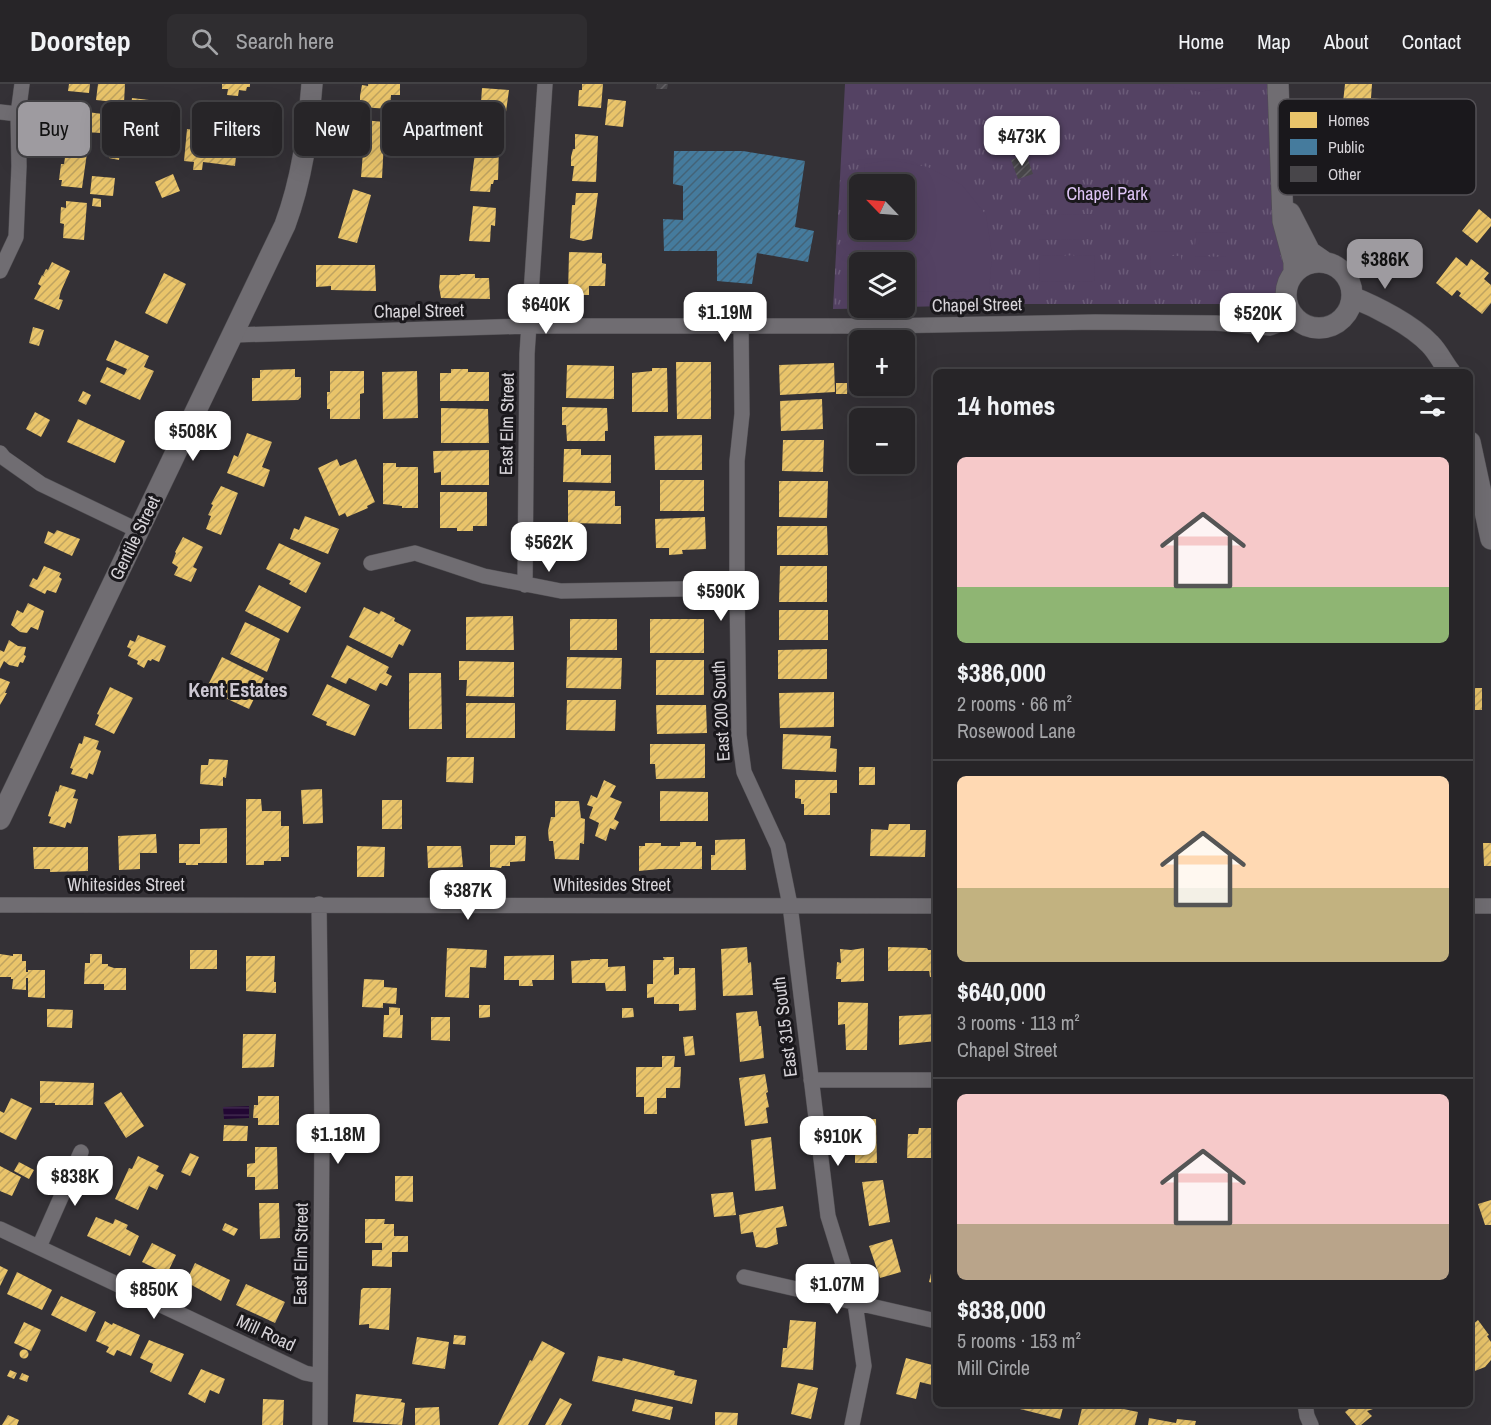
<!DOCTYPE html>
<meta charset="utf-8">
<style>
body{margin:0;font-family:"Archivo Narrow",sans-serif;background:#2f2d30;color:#f1f3f6;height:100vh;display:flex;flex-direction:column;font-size:22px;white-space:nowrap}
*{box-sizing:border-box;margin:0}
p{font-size:20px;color:#a4a5a8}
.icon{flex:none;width:33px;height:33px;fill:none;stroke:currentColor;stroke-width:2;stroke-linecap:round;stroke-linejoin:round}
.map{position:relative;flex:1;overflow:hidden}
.side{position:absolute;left:933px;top:285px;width:540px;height:1038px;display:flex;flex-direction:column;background:#272528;border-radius:9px;box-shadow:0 6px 24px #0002,0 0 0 2px #434245}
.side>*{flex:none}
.guide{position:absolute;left:18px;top:18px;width:570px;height:54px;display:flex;gap:12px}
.needle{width:39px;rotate:295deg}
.tools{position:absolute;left:849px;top:90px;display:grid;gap:12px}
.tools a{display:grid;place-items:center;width:66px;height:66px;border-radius:9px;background:#272528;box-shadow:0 6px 24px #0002,0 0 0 2px #434245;font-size:30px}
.price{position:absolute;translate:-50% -51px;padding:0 14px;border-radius:12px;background:#fff;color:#222;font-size:20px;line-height:39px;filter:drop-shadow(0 2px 3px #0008)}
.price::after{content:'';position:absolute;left:50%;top:36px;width:18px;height:14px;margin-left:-9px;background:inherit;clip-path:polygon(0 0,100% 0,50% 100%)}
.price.current{background:#9e9ba0;color:#111}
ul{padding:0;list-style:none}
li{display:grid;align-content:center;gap:12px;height:318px;padding:0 24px}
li+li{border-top:2px solid #434245}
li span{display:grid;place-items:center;height:186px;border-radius:9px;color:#555}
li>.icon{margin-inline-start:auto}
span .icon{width:108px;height:108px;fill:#fffc;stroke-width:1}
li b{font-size:26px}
h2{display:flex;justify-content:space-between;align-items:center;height:72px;padding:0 24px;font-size:26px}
.pill{padding:0 21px;border-radius:9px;background:#272528;box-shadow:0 6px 24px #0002,0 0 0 2px #434245;font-size:21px;line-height:54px}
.pill.current{background:#9e9ba0;color:#111}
header{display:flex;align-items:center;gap:36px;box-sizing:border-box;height:84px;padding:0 30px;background:#272528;border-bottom:2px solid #434245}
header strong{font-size:28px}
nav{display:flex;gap:33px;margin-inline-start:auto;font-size:21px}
.search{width:420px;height:54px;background:#2f2d30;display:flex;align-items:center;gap:15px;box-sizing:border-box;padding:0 21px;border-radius:9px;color:#a4a5a8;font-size:22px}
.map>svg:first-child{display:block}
.park{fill:url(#park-tufts);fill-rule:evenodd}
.pitch{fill:#544263}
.water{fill:url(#water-rules)}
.homes{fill:url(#homes-hatch)}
.public{fill:url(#public-hatch)}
.building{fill:url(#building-hatch)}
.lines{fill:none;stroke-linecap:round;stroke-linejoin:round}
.street-casing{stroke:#504e52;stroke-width:16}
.secondary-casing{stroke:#504e52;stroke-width:22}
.street{stroke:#706d72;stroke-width:15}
.secondary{stroke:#706d72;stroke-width:21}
.labels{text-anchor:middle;stroke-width:6;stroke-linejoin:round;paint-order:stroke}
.park-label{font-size:18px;fill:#ddc4f5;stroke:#1a181c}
.street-label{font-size:18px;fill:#d7d4d9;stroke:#1a181c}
.neighbourhood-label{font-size:20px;font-weight:bold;fill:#ccc7d1;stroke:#1a181c}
.key{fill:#1a181c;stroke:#535055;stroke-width:1.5}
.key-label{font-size:16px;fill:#d7d4d9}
</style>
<header>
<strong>Doorstep</strong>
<div class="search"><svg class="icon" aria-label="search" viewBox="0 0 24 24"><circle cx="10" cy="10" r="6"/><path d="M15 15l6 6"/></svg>Search here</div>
<nav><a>Home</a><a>Map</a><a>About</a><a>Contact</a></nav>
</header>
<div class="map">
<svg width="1491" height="1341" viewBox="0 0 1491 1341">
<defs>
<pattern id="park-tufts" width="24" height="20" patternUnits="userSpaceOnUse" patternTransform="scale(1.5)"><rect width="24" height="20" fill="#544263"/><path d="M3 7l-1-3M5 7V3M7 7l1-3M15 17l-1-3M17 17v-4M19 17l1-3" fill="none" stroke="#6c5c79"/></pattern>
<pattern id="water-rules" width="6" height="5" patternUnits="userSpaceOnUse" patternTransform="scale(1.5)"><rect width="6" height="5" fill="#220733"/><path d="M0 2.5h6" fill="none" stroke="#412a50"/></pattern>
<pattern id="homes-hatch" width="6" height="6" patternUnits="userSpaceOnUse" patternTransform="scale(1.5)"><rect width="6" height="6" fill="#e9c46a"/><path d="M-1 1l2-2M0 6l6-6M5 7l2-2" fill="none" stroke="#bfa360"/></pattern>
<pattern id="public-hatch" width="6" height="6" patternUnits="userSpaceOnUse" patternTransform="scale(1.5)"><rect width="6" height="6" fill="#457b9d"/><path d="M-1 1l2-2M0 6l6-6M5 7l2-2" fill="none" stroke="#436378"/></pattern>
<pattern id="building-hatch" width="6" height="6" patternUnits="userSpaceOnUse" patternTransform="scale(1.5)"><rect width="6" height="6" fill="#48464a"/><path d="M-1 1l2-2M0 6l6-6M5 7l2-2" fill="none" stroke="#626064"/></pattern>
</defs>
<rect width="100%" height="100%" fill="#343136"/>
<path class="park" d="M845 0H1269L1291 187 1285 202 1263 220H1023L905 223 904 178H860V224H893L833 225ZM860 100H904V146H860Z"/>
<path class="pitch" d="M1158 0H1231V2L1200 8Z
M890 76 928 83 962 101 986 131 992 170 989 208 905 207 904 178H862L863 146H904V100H864L865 80Z
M1094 130V155L1039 156V131Z
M1151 147 1181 148V162H1151Z
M1196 148 1227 149V162H1195Z
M1094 171 1095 197 1039 198 1040 172Z
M1151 172H1181V186H1150Z
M1195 172 1226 173V187L1195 186Z"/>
<path class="water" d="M249 1022V1034L224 1035 223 1023Z"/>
<path class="homes" d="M69 0H90L89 9 68 7Z
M98 0H125L124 19 96 16Z
M222 0H250V3H247L246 7 239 6 238 12 227 11 228 5H222Z
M368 0H400V11H391L390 25 360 23V12L362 1 368 2Z
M582 0H603L601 24 578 22 579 6H582Z
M1345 0H1372L1371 14 1380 15 1379 38H1374L1373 66 1352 65V39L1346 38V28H1342Z
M482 4 509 6 505 35H502L500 53 456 49 460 16 481 18Z
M132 14 149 16 147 40 129 39Z
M608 15 626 17 623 43 605 41Z
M67 23 80 24 79 27 103 30 102 43 121 46 118 66 100 64 101 49 84 48V54L60 52 62 33 66 34Z
M362 36 385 38 382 94 361 93 363 68H358L359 47H362Z
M215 41 239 43 235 82 203 78 202 86H193L194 78 184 77 187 45 206 47 204 58 213 59Z
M575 50 598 52 596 98 572 97 574 82H571V73L573 65H575Z
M476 61 499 63 498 96H494L493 100H491L490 108 470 107Z
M110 66 120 68 119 76 109 74Z
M66 67 87 69 82 104 61 102 62 96H59L61 80H64Z
M173 90 180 107 162 114 155 98Z
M92 92 115 94 113 112 90 110Z
M353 105 371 111 357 159 338 154Z
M576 109H598L592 155 583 157 570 154 572 121H575Z
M93 114 101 115V123L92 122Z
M66 117 87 119 84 156 63 154 64 140 60 139 61 123 66 124Z
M473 122 496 124 495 142 491 141 490 158 469 157Z
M1479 125 1491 135V142L1477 159 1462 147Z
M569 168 602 169V179L606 180 605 202H589V211H568Z
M1456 173 1467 182 1471 175 1489 189 1484 195 1491 201V219L1482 230 1459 212 1461 209 1457 206 1452 212 1436 199Z
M52 178 70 187 61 207 59 215 63 216 59 226 34 215 41 202 38 200 42 191 45 193 43 191 46 185 48 186Z
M316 181H375L376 207 331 206V202L316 203Z
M164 189 186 200 167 240 145 229Z
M461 190H475V194H489L490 215 441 214 439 203 440 191H459L458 192Z
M33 243 44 246 39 262 29 259Z
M115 256 149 272 144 283 154 287 140 316 100 298 107 283 124 291 127 285 106 276Z
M676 278H711V335H677Z
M834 279 835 308 780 311 779 281Z
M567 281 614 282V315L566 314Z
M652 284H667L668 328H632V289L652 287Z
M295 285V293H301V313L298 316 252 317V294H260V286Z
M451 285H468V288H489V317H440V289H451Z
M330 287H364V309L360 310V335H330V325H327V308H330Z
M417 287 418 334 383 335 382 288Z
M836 299H848L847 310H836Z
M83 307 91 311 86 321 78 317Z
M822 315 823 345 781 347 780 317Z
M562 323 607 324 608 347H605V357H567L566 341H562Z
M441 324 488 325 489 359H441Z
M35 328 50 336 41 353 26 345Z
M78 335 125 357 115 379 67 358Z
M247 349 272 358 262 383 270 386 264 403 227 389 234 371 238 373Z
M702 351V386H655L654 352Z
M783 356H824L823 388 782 387Z
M564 365H581V371H611V399L563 398Z
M489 366V401H441V388L434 389 433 367Z
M337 375 340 382 356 375 375 418 367 422 368 424 347 433 345 429 339 432 318 384Z
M383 379H396V383H418V424H402V422L383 420Z
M660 396H704V427H660Z
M779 397H828L827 434 779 433Z
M221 402 238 409 221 451 206 445 211 432 208 431 213 421 211 420Z
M568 406 615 407V422H621V440L568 439Z
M440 408H487V442H473V447H457V444H440Z
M305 432 339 445 328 470 290 455 294 444 299 446Z
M705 433 706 465 682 466 683 470 669 471V464H656L655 435Z
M777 442H827L828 471H777Z
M57 446 80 455 72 472 44 459 48 447 54 450Z
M183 453 203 463 193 483 197 485 191 498 174 491 178 483 172 479 176 469 175 468Z
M279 459 321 479 306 509 289 500 291 497 266 485Z
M44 482 61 489 59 493 62 495 56 509 47 506 45 510 29 502 33 494 37 496Z
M780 482H827V518H779Z
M259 501 301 523 288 549 245 527Z
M28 519 44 527 38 546 31 543 27 549 20 548 11 541 17 526 23 529Z
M364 523 379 530 381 527 395 534 394 537 411 546 403 562 399 560 392 574 349 553Z
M779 526H828V556H779Z
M513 532 514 566H466V533Z
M570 535H617V566H570Z
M650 535H704V569H650Z
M245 538 280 555 267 588 230 570Z
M138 551 166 562 159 578 152 575 151 577 148 576 144 584 137 580 138 577 128 572 131 565 127 563 130 556 135 558Z
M9 556 18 562 26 563 24 571 26 572 23 579 20 578 18 583 9 581 4 577 0 585V566L4 568Z
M347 561 389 583 386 589 392 592 387 602 380 599 376 607 349 594 346 600 331 593Z
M827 565V595H778V566Z
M222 573 264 594 249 625 206 605Z
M567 573 622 574 621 605 566 604Z
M656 576H704V611H656Z
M459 577 514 578V613L466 612 467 596H459Z
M409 589H441L442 645H409Z
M0 594 10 598 5 609H7L0 621Z
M327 600 370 621 355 652 326 641 327 638 312 631Z
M110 603 133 614 114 650 95 641 99 631 97 630Z
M1470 604H1482V626H1470Z
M834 608V643L780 644 779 609Z
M567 616H616L615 647 566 646Z
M466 619H515V654H466Z
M656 621H706L707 649 657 650Z
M783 650 831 652 830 664 837 665 836 688 782 685Z
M84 652 99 657 96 665 101 667 93 691 89 689 87 695 71 690 73 685 70 684 79 659 82 660Z
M650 660H705V694L656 695 655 680H650Z
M447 673H474L473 699 446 698Z
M209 675 228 676 226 694 223 693V702L200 700 201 681H208Z
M859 683H875V701H859Z
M604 696 616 702 610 713 622 718 614 735 619 738 615 746 610 744 606 757 595 752 599 739 589 734 593 723 587 721 591 711 597 714Z
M795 696H837V709H830V731H804V720H801V715L795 714Z
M60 701 76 706 73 714 78 715 71 740 67 738 65 744 49 739 51 733 48 732 56 707 58 708Z
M322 705 323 739 303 740 301 706Z
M660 707 708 708V737H660Z
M246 715H261L262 727H281V742H289V773H281V777H264V781H246Z
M382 716H402V745H382Z
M555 717H579L581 734 585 735 584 760 580 759 579 776 555 775 553 757H549L548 747 551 733H555Z
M889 740H910V746H926L925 773 870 772 871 745 888 746Z
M227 744V779H198V781H186V779H179V760H200V745Z
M156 750 157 769H140V785L119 786 118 752Z
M515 752H526L525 777 510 778V782H502L501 784 490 783V761H515Z
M745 755 746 786H711V771H715V756Z
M680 758H696V762H702V785H659L639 787V762H645V759H661V762H680Z
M1483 759H1491V782H1484Z
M357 762 385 763 384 793H357Z
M427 762H461L463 783 428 784Z
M33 763H88V787L50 788V785H34Z
M747 863 748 879 751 878 753 911 723 912 721 865Z
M888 863 927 864 928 866H936V893H930L929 887H888Z
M447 864 487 866 486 884 470 883 469 914 445 913Z
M864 864V897L841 898V895H836L837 878 841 879 840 865 851 866Z
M190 866H217V885H190Z
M0 870 13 872V870H22V877H26V888H28V886H45V914L28 913V894H26V906L12 905 13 895H11V893H0Z
M90 870H102V880H108V882L114 884H126V906H104V900H84L85 879H90Z
M554 871V896H532L533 902H519V896H504V872Z
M246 872H275L274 898H276V909L246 907Z
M663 873H674V891L679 890V884H695L696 926 679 927V920H654V913L647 914V900H653V876H664Z
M590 875H608V883L625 882 626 907H606L605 899H572L571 877 590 876Z
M364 895 384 896V903L397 904 396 920 383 919V924L362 923Z
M838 918 868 919 867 966H846L845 940 838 941Z
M479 921H490V933L479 934Z
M389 923 400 924V931H403L402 954 383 953 384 931H389Z
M622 924H633L634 933 622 934Z
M47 925 73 926 72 944 47 943Z
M757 927 759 942H761L764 974 740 978 736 929Z
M936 930V957L899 961V932Z
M431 933H450V957L431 956Z
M243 950H276L274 983 242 984Z
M693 952 695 971 685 972 683 953Z
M662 972H675L674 983H681L680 1004H666V1014H657V1030H644V1013H636V983H662Z
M765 990 768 1008 766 1009 769 1023 766 1024 768 1039 745 1042 739 994Z
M40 997 94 999 93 1021H55V1019H40Z
M121 1008 144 1042 126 1054 104 1019Z
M258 1012H279V1041H258V1034H253L254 1021H258Z
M11 1014 32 1024 16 1056 0 1048V1027L4 1029Z
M855 1035H876L877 1079H855V1064L853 1057Z
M224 1041 248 1042 247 1057H223Z
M932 1041H936V1074H907L908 1050H918L919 1044H932Z
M771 1053 776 1105 755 1107 751 1056Z
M255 1063H277L278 1105 255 1106V1093H247V1080L255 1079Z
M190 1069 199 1073 190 1092 181 1088Z
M138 1072 159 1082 156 1087 164 1091 157 1106 149 1102 138 1126 115 1115 129 1084 132 1085Z
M19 1078 34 1086 29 1095 14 1087Z
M0 1082 21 1093 12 1112 0 1107Z
M395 1092H413V1118L395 1117Z
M883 1096 890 1138 869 1142 862 1098Z
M733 1108 736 1131 714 1133 711 1110Z
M1491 1116V1141H1485L1478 1120Z
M259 1119H279L280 1154 260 1155Z
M783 1122 787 1142 776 1144 778 1160 766 1164 756 1163 753 1148 741 1150 739 1131Z
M96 1133 113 1140 115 1135 128 1141 126 1145 139 1152 130 1172 87 1152Z
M365 1135H385L384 1140H394V1152H408V1168H392V1183L372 1182V1166H382V1159H365Z
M225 1139 238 1145 234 1152 222 1146Z
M892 1155 901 1188 880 1194 869 1162Z
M152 1159 176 1171 167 1190 142 1178Z
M935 1172H936V1200L929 1198Z
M195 1179 230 1196 221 1217 186 1198Z
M0 1182 8 1186 0 1202Z
M17 1188 52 1206 42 1226 7 1210Z
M246 1200 285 1218 275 1239 236 1221Z
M363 1204H391L389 1246 369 1244V1240L359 1241 361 1206Z
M61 1212 96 1228 86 1248 51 1231Z
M790 1236 816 1238 813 1286 781 1283 783 1264H787Z
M1478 1236 1489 1251 1487 1252 1491 1258V1276L1485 1283 1475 1287 1470 1280V1243Z
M105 1237 112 1241 113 1239 140 1251 131 1272 117 1266 114 1272 106 1268 109 1263 96 1257Z
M24 1238 41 1246 31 1267 14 1259Z
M454 1251 466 1252 465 1261 453 1260Z
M417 1253 449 1258 445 1285 412 1280Z
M149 1256 184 1270 171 1298 150 1288 153 1280 140 1274Z
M542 1257 565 1269 528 1341H498L530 1276 532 1277Z
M19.5 1270a4.5 4.5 0 1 1 9 0a4.5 4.5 0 1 1-9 0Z
M598 1272 622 1277 623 1274 675 1287 674 1291 697 1296 692 1320 592 1297Z
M906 1274 936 1282V1302L920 1298 916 1315 896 1310Z
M201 1285 225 1295 219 1310 210 1306 205 1319 188 1310Z
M10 1286 17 1289 14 1295 7 1292Z
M22 1289 29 1292 27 1298 19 1295Z
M798 1299 818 1304 811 1335 791 1330Z
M356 1310 402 1315 401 1318 405 1319 402 1341 353 1338Z
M560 1314 572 1320 561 1341H545Z
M263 1315 284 1316 283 1341H262Z
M635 1315 673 1323 670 1336 632 1327Z
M1017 1320H1064L1060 1335 1016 1324Z
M1083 1320H1099L1138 1328 1135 1341H1078Z
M1346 1320H1375L1376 1324 1367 1327 1372 1332 1361 1341H1356L1345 1328 1350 1324Z
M439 1323 440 1341H415V1324Z
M715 1328 738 1329 737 1341H715Z
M8 1331 19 1336 17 1341H2Z
M1149 1334 1176 1339 1177 1335 1196 1337 1195 1341H1148Z"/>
<path class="public" d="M674 67H743L805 77 795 143 814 147 808 178 757 169 752 200 717 197V167H664L663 135 683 136V102L673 100Z"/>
<path class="building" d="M657 0H668L667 5H656Z
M1026 70 1033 90 1018 95 1011 76Z"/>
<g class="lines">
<g class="street-casing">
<path id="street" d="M0 28 18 30
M0 187 16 153 19 82 18 30 22 0
M1228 236 1266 227 1286 212
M741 242 742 330 737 377V504L739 651 744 688 778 762 790 821 828 1132 855 1219 864 1282 852 1341
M234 251 530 242H881L1095 238 1216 239 1270 244 1295 235
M0 369 4 374 41 400 139 447
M371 479 415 469 484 492 561 507 737 504
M525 501 527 270 545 0
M319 820 322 1044 320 1341
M0 821 936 822
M1470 822H1491
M811 996H936
M0 1145 305 1289 320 1292
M39 1163 81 1068
M744 1193 936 1237
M1305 1320 1307 1332 1311 1341"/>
</g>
<g class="secondary-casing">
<path id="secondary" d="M1278 0 1283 137 1294 178V189
M1290 129 1310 168 1323 177
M1286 211a33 33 0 1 1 66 0a33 33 0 1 1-66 0Z
M1352 213C1377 223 1412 241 1430 260 1438 268 1443 279 1450 288
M1470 358 1491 455
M0 735 285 141C302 95 308 49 312 0"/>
</g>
<use href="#street" class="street"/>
<use href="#secondary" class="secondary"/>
</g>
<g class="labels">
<g class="park-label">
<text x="1107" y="116">Chapel Park</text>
</g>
<g class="street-label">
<text transform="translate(977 221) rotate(-1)" y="6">Chapel Street</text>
<text transform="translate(419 227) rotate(-1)" y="6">Chapel Street</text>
<text transform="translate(507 340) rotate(-89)" y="6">East Elm Street</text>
<text transform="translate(135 454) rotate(-64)" y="6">Gentile Street</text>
<text transform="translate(721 627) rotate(-93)" y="6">East 200 South</text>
<text x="126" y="807">Whitesides Street</text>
<text x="612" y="807">Whitesides Street</text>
<text transform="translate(785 943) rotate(-97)" y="6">East 315 South</text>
<text transform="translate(301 1170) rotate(-89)" y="6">East Elm Street</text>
<text transform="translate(266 1249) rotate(25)" y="6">Mill Road</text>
</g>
<g class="neighbourhood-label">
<text x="238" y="613">Kent Estates</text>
</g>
</g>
<rect x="1278" y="15" width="198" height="96" rx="9" class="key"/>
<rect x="1290" y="28" width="27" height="16" fill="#e9c46a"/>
<rect x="1290" y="55" width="27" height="16" fill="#457b9d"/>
<rect x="1290" y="82" width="27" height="16" fill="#48464a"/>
<g class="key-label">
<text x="1328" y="42">Homes</text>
<text x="1328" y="69">Public</text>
<text x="1328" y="96">Other</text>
</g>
</svg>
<div class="tools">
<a><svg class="needle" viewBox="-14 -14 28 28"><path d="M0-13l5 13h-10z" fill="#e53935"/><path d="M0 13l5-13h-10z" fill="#a4a5a8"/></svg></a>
<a><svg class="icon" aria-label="layers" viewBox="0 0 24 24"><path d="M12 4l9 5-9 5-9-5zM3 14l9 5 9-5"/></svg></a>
<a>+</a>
<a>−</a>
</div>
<b class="price" style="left:1022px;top:83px">$473K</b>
<b class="price current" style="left:1385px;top:206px">$386K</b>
<b class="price" style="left:546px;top:251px">$640K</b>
<b class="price" style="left:725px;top:259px">$1.19M</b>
<b class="price" style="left:1258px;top:260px">$520K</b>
<b class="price" style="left:193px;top:378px">$508K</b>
<b class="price" style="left:549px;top:489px">$562K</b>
<b class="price" style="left:721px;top:538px">$590K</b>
<b class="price" style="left:468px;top:837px">$387K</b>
<b class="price" style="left:338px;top:1081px">$1.18M</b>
<b class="price" style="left:838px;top:1083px">$910K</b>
<b class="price" style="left:75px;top:1123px">$838K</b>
<b class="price" style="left:837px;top:1231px">$1.07M</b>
<b class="price" style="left:154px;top:1236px">$850K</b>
<div class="guide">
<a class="pill current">Buy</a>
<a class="pill">Rent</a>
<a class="pill">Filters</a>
<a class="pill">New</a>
<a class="pill">Apartment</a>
</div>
<section class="side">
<h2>14 homes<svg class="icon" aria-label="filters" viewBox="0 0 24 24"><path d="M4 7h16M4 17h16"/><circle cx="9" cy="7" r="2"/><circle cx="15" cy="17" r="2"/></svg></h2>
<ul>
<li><span style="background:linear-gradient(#f6c9c9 70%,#8fb573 0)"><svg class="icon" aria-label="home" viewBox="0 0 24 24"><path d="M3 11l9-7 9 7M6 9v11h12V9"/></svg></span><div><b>$386,000</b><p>2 rooms · 66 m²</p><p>Rosewood Lane</p></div></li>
<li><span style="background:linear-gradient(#ffd9b3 60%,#c2b280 0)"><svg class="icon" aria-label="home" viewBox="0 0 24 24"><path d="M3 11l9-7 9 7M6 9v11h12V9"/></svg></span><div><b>$640,000</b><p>3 rooms · 113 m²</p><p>Chapel Street</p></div></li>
<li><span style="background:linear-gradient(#f6c9c9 70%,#b9a48a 0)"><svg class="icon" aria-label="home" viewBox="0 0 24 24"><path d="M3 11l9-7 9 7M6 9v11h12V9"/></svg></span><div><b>$838,000</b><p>5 rooms · 153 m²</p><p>Mill Circle</p></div></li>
</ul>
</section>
</div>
